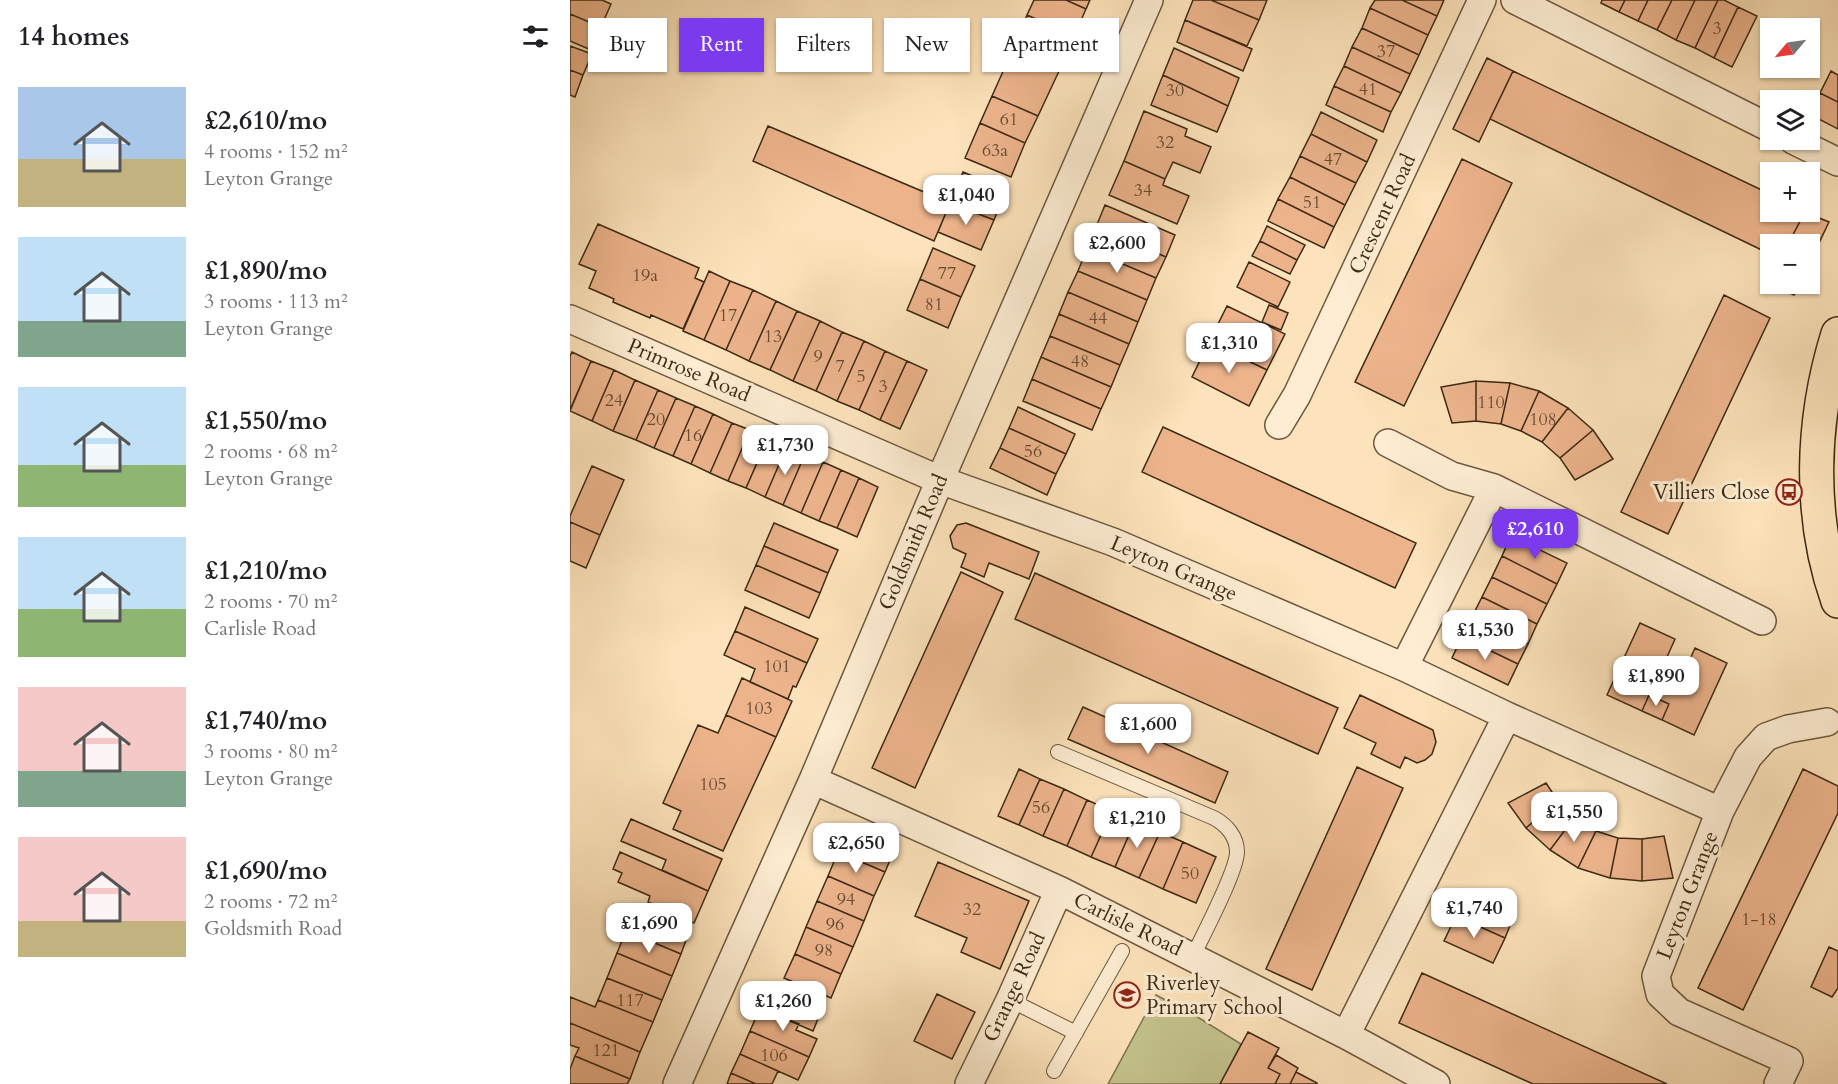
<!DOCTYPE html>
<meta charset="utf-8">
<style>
body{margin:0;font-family:Cardo,serif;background:#f2f2f2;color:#202124;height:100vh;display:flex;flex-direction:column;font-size:22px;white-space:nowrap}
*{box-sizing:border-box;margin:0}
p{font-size:20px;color:#757577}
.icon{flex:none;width:33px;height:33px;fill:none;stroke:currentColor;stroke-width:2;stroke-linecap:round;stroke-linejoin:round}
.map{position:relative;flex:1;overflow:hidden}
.details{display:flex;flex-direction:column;background:#fff;width:570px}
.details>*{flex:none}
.top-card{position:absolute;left:18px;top:18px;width:570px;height:54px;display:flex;gap:12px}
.needle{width:39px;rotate:241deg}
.buttons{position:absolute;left:1190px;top:18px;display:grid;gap:12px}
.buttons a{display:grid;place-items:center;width:60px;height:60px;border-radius:0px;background:#fff;box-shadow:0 2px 4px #0004;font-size:30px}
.price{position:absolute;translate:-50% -51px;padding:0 14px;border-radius:12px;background:#fff;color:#222;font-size:20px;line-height:39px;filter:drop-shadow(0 2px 3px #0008)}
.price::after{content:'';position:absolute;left:50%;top:36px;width:18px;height:14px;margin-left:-9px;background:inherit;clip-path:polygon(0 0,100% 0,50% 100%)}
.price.selected{background:#7c3aed;color:#fff}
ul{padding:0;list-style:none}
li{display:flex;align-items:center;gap:18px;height:150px;padding:0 18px}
li span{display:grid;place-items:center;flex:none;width:168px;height:120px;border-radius:0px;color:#555}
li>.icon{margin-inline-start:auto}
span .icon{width:72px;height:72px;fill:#fffc;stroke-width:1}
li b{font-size:26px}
h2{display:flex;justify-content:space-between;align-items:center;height:72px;padding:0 18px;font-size:26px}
.pill{padding:0 21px;border-radius:0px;background:#fff;box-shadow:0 2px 4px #0004;font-size:21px;line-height:54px}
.pill.selected{background:#7c3aed;color:#fff}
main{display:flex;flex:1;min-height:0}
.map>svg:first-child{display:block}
.green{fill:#c4c38d;stroke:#807650;stroke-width:1.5}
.building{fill:#edb48c;stroke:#3c2a14;stroke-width:1.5}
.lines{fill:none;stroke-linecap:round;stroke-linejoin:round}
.service-casing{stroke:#6c583e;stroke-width:16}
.minor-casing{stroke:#6c583e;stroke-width:30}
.primary-casing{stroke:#3c2a14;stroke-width:36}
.service{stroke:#feedd3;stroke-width:14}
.minor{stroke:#feedd3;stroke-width:27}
.primary{stroke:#fde3bb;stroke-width:33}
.labels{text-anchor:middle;stroke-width:6;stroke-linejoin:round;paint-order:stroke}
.number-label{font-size:18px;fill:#684c32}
.street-label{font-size:21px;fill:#3c2a14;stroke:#feedd3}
.poi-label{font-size:21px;fill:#3c2a14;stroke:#feedd3;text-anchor:end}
</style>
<main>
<section class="details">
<h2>14 homes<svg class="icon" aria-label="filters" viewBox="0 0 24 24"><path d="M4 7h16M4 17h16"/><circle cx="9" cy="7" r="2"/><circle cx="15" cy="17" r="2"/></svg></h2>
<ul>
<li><span style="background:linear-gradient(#a9c7e8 60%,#c2b280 0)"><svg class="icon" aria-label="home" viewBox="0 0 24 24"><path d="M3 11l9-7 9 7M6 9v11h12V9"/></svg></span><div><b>£2,610/mo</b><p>4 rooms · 152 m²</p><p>Leyton Grange</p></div></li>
<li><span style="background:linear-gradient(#bfe0f5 70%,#7fa58c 0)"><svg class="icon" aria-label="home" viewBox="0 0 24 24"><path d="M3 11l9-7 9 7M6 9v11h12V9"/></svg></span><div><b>£1,890/mo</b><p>3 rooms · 113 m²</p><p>Leyton Grange</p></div></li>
<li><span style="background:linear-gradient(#bfe0f5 65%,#8fb573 0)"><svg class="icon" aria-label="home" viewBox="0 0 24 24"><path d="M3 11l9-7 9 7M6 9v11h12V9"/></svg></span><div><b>£1,550/mo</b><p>2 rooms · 68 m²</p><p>Leyton Grange</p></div></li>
<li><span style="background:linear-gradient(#bfe0f5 60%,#8fb573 0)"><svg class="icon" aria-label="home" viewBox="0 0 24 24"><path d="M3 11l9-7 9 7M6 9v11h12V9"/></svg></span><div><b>£1,210/mo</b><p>2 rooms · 70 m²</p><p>Carlisle Road</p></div></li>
<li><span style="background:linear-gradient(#f6c9c9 70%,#7fa58c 0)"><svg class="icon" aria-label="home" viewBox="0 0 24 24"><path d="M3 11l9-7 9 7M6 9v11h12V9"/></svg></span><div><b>£1,740/mo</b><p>3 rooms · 80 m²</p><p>Leyton Grange</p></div></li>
<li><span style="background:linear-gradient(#f6c9c9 70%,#c2b280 0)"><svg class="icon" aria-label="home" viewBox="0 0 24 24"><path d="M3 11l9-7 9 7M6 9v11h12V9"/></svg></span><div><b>£1,690/mo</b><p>2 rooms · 72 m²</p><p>Goldsmith Road</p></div></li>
</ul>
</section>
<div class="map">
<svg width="1268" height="1084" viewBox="0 0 1268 1084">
<rect width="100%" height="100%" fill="#fde3bb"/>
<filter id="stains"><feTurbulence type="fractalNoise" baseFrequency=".00333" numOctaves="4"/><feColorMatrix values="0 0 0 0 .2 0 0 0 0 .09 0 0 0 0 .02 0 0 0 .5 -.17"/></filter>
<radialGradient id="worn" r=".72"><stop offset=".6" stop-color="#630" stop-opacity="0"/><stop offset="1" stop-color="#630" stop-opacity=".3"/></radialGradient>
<path class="green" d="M586 995 626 1016 671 1044 650 1084H538Z"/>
<path class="building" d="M0 0H32L41 4 31 27 0 14Z
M464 0H496L516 9 504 36 457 15Z
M496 0H520L516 9Z
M623 0H641L689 20 677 46 615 20Z
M641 0H697L689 20Z
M805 0H832L867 16 858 35 800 8Z
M832 0H874L867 16Z
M1032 0H1055L1049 12 1031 3Z
M1055 0H1078L1068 21 1049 12Z
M1078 0H1102L1087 30 1068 21Z
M1102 0H1125L1106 40 1087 30Z
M1125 0H1148L1125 48 1106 40Z
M1148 0H1154L1168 7 1144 58 1125 48Z
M1168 7 1187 16 1162 67 1144 58Z
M800 8 858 35 849 55 792 28Z
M0 14 31 27 21 50 0 41Z
M457 15 504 36 490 69 443 49Z
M615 20 682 49 673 71 607 42Z
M792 28 849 55 840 74 782 47Z
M0 46 22 54 13 75 0 70Z
M782 47 840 74 831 93 774 66Z
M604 48 669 78 658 106 593 75Z
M443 49 490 69 468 116 422 96Z
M917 58 943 71 909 142 883 129Z
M774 66 831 93 821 112 764 86Z
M0 70 13 75 5 97 0 95Z
M943 71 1200 194V212H1235L1218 244H1200V254L920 119Z
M1261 71 1268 75V102L1250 93Z
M593 75 658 106 647 132 581 105Z
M764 86 821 112 813 132 756 105Z
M1250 93 1268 102V129L1239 114Z
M422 96 468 116 455 143 410 123Z
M574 111 617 129 615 136 641 147 630 173 603 162 595 179 554 161Z
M751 112 807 140 797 162 741 134Z
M410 123 455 143 441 177 395 158Z
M198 126 380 203 364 241 183 161Z
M741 134 797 162 786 183 730 156Z
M730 156 786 183 775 205 720 177Z
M892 159 942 183 834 406 785 382Z
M554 161 595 179 593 185 619 196 607 224 539 195Z
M393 172 436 190 424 220 380 203Z
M720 177 775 205 764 227 708 199Z
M708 199 764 227 754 248 698 221Z
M380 203 424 220 411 250 368 232Z
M535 205 605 235 596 257 526 227Z
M1235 212 1259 222 1239 264V244H1218Z
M28 224 129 268 125 278 134 282 113 329 81 315 80 318 43 302 44 299 19 288 26 271 9 264Z
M697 226 735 245 727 260 690 241Z
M526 227 596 257 586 278 517 249Z
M690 241 727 260 720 274 682 256Z
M363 248 405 266 391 297 350 279Z
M517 249 586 278 577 300 508 271Z
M679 262 720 282 708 307 667 287Z
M139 271 160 281 134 340 113 331Z
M508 271 577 300 568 322 498 292Z
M350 279 391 297 378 328 337 310Z
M160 281 183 290 156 350 134 340Z
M1200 283V284H1230L1224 295 1200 284Z
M183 290 206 301 179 361 156 350Z
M498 292 568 322 559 344 489 314Z
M1154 295 1200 318 1098 534 1051 512Z
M206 301 227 311 200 370 179 361Z
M699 305 718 313 711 330 692 322Z
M657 306 715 334 697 370 639 342Z
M227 311 250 321 223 381 200 370Z
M489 314 559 344 550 365 480 336Z
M250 321 272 332 246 391 223 381Z
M272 332 294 341 267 401 246 391Z
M480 336 550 365 541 387 471 357Z
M294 341 315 351 289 410 267 401Z
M639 342 697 370 679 406 622 377Z
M315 351 337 361 310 420 289 410Z
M2 352 21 361 0 410V356Z
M471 357 541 387 531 409 462 379Z
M21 361 44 370 22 421 0 411Z
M337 361 357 370 330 429 310 420Z
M44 370 65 380 43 431 22 421Z
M462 379 531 409 522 430 453 401Z
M65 380 88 390 66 440 43 431Z
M906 381V421L882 423 871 387Z
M906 381 940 383 931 424 906 421Z
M940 383 969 391 951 431 931 424Z
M88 390 106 398 84 448 66 440Z
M969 391 998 408 972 442 951 431Z
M106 398 125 406 103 456 84 448Z
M125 406 143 414 121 464 103 456Z
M448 407 505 434 496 454 439 428Z
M998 408 1023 430 990 458 972 442Z
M143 414 162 423 140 473 121 464Z
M162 423 180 430 158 481 140 473Z
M593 427 846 543 825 588 572 472Z
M439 428 496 454 486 474 430 448Z
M180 430 198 438 176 488 158 481Z
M1023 430 1043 459 1005 480 990 458Z
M198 438 217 446 195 497 176 488Z
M217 446 235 454 213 505 195 497Z
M430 448 486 474 477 495 420 468Z
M235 454 253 462 231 513 213 505Z
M253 462 271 470 249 521 231 513Z
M22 466 54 480 30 535 0 522V516Z
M271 470 289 478 267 528 249 521Z
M289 478 308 487 287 537 267 528Z
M0 522 30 535 16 568 0 561Z
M204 523 268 550 258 573 194 546Z
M396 523 469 552 459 579 419 563 414 577 391 567 396 554 383 548 380 536 387 525Z
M941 536 997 563 987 584 932 556Z
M194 546 258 573 250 593 186 565Z
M932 556 987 584 977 604 922 577Z
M186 565 250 593 239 618 175 590Z
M391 572 433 592 345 788 302 768Z
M465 573 768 708 748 754 445 619Z
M922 577 977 604 967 624 912 597Z
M912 597 967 624 958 644 902 617Z
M175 607 248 639 237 663 165 631Z
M902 617 958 644 948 664 892 637Z
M1070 623 1105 639 1097 657 1117 666 1125 648 1157 663 1124 735 1092 720 1099 704 1079 695 1072 711 1037 695Z
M165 631 237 663 226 687 223 686 218 699 180 682 185 669 154 655Z
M892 637 948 664 938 685 882 658Z
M172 678 222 701 206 737 156 715Z
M790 695 863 730 866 742 862 754 855 760 847 763 835 757 830 768 801 754 806 743 774 728Z
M1079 695 1099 704 1092 720 1072 711Z
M513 707 658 772 645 803 498 739Z
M156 715 206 737 153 851 103 829 111 811 93 803 128 725 148 733Z
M787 767 833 788 742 990 696 969Z
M449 769 470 779 449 825 428 816Z
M1233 769 1268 786V813L1173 1010 1128 988Z
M470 779 494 789 473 836 449 825Z
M976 783 988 801 956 828 938 803Z
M494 789 517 800 497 846 473 836Z
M517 800 542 811 521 857 497 846Z
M988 801 1004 818 980 850 956 828Z
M542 811 565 821 545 867 521 857Z
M1004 818 1026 831 1008 868 980 850Z
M61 819 152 859 138 891 92 870 96 860 51 841Z
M565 821 590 832 569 878 545 867Z
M278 828 325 848 315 872 268 852Z
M1026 831 1048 838 1040 878 1008 868Z
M590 832 613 842 593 889 569 878Z
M1094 836 1103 878 1072 881V839Z
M1048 838 1072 839V881L1040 878Z
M613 842 646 857 626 903 593 889Z
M50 852 138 891 124 923 78 902 80 896 48 882 52 873 43 869Z
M268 852 315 872 304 896 258 876Z
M368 862 459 901 430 969 391 952 397 938 345 916Z
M258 876 304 896 294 921 247 901Z
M897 891 945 913 935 938 886 916Z
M247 901 294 921 283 947 236 927Z
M66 907 120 929 111 954 56 931Z
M886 916 935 938 923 963 874 941Z
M236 927 283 947 271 974 225 954Z
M56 931 111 954 102 976 47 953Z
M1259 947 1268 951V988L1262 997 1241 987Z
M47 953 102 976 92 1000 37 978Z
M225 954 271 974 261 998 214 978Z
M852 973 1097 1084H963L829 1023Z
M37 978 92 1000 83 1022 28 1000Z
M200 986 252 1009 243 1031 190 1008Z
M367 994 405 1012 382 1059 344 1041Z
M0 997 25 1007 28 1000 83 1022 70 1052 0 1023Z
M190 1008 229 1024 226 1030 247 1039 239 1057 180 1031Z
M0 1023 70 1052 60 1079 5 1056 9 1048 0 1045Z
M180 1031 239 1057 228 1080 170 1054Z
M678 1032 709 1048 698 1068 710 1074 705 1084H650Z
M170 1054 208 1071 202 1084H186L161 1073Z
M706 1055 728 1068 720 1084H705L710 1074 698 1068Z
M5 1056 60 1079 57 1084H0V1069Z
M726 1072 747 1083V1084H720Z
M161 1073 186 1084H157Z"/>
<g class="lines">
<g class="service-casing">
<path id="service" d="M488 752 644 818C657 825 667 837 667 852 667 871 633 935 623 956
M440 1000 506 1033
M484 1071 552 951"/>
</g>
<g class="minor-casing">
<path id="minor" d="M945 0 1200 128
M1223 140 1268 162
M0 319 370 480 543 542 834 667 937 716 1150 811
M709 425 727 395 912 0
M818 443 882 476 924 488 1192 621
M834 667 924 488
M243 780 489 890 776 1035 866 1084
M776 1035 937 716
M107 1084 243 780 370 480 579 0
M399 1084 440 1000 489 890
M1208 1084 1219 1061 1109 1012 1090 994 1086 976 1150 811 1178 757 1196 737 1218 729 1257 722"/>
</g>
<g class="primary-casing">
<path id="primary" d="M1268 334C1241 421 1238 516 1268 601"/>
</g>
<use href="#service" class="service"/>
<use href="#minor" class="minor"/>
<use href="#primary" class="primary"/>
</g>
<defs>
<g id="bus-ring" transform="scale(1.35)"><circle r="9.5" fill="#feedd3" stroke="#8f2418" stroke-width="1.5"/><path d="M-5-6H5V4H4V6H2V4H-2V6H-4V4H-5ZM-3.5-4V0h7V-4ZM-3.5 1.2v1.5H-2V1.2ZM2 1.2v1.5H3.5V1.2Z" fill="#8f2418"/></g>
<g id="school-ring" transform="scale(1.35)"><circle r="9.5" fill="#feedd3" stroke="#8f2418" stroke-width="1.5"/><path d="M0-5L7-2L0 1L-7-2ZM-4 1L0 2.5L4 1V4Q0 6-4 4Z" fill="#8f2418"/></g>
</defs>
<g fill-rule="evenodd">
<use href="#bus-ring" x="1219" y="492"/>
<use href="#school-ring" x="557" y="995"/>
</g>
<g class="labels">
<g class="number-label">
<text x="1147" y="34">3</text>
<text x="816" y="57">37</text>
<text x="798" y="95">41</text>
<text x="605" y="96">30</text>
<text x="439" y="125">61</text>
<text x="595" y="148">32</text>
<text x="425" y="156">63a</text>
<text x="763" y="165">47</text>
<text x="573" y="196">34</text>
<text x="742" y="208">51</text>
<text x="377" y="279">77</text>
<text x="75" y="281">19a</text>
<text x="364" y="310">81</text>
<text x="158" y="321">17</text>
<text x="528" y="324">44</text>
<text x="203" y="342">13</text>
<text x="248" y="362">9</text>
<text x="510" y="367">48</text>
<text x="270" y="372">7</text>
<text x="291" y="382">5</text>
<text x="313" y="392">3</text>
<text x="44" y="406">24</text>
<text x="921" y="408">110</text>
<text x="86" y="425">20</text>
<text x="973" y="425">108</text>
<text x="123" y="441">16</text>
<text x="463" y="457">56</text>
<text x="207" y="672">101</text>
<text x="189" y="714">103</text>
<text x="143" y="790">105</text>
<text x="471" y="813">56</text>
<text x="620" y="879">50</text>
<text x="276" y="905">94</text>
<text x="402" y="915">32</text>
<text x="1189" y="925">1-18</text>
<text x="265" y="930">96</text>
<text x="254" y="956">98</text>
<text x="60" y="1006">117</text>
<text x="36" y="1056">121</text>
<text x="204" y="1061">106</text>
</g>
<g class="street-label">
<text transform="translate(812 214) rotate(-65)" y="7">Crescent Road</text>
<text transform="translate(119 370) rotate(23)" y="7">Primrose Road</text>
<text transform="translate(343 542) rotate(-67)" y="7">Goldsmith Road</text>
<text transform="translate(604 568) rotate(23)" y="7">Leyton Grange</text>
<text transform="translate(1117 895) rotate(-69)" y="7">Leyton Grange</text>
<text transform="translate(558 924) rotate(26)" y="7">Carlisle Road</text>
<text transform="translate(444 987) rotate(-65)" y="7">Grange Road</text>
</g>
<g class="poi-label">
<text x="1200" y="499">Villiers Close</text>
<text x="576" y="990" text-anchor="start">Riverley<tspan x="576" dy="24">Primary School</tspan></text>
</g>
</g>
<rect width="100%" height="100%" filter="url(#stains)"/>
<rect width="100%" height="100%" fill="url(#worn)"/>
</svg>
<div class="buttons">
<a><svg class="needle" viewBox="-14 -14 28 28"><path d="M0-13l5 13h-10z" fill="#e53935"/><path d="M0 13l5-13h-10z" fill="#757577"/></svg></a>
<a><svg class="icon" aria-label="layers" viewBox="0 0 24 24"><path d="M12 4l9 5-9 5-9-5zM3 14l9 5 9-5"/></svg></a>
<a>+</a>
<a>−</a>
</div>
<b class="price" style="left:396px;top:226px">£1,040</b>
<b class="price" style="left:547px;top:274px">£2,600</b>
<b class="price" style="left:659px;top:374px">£1,310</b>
<b class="price" style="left:215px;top:476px">£1,730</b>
<b class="price selected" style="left:965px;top:560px">£2,610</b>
<b class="price" style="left:915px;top:661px">£1,530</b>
<b class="price" style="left:1086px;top:707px">£1,890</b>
<b class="price" style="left:578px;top:755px">£1,600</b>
<b class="price" style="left:1004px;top:843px">£1,550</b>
<b class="price" style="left:567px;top:849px">£1,210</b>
<b class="price" style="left:286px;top:874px">£2,650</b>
<b class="price" style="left:904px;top:939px">£1,740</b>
<b class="price" style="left:79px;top:954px">£1,690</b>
<b class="price" style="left:213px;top:1032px">£1,260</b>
<div class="top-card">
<a class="pill">Buy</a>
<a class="pill selected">Rent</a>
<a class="pill">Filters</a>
<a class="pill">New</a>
<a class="pill">Apartment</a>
</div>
</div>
</main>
